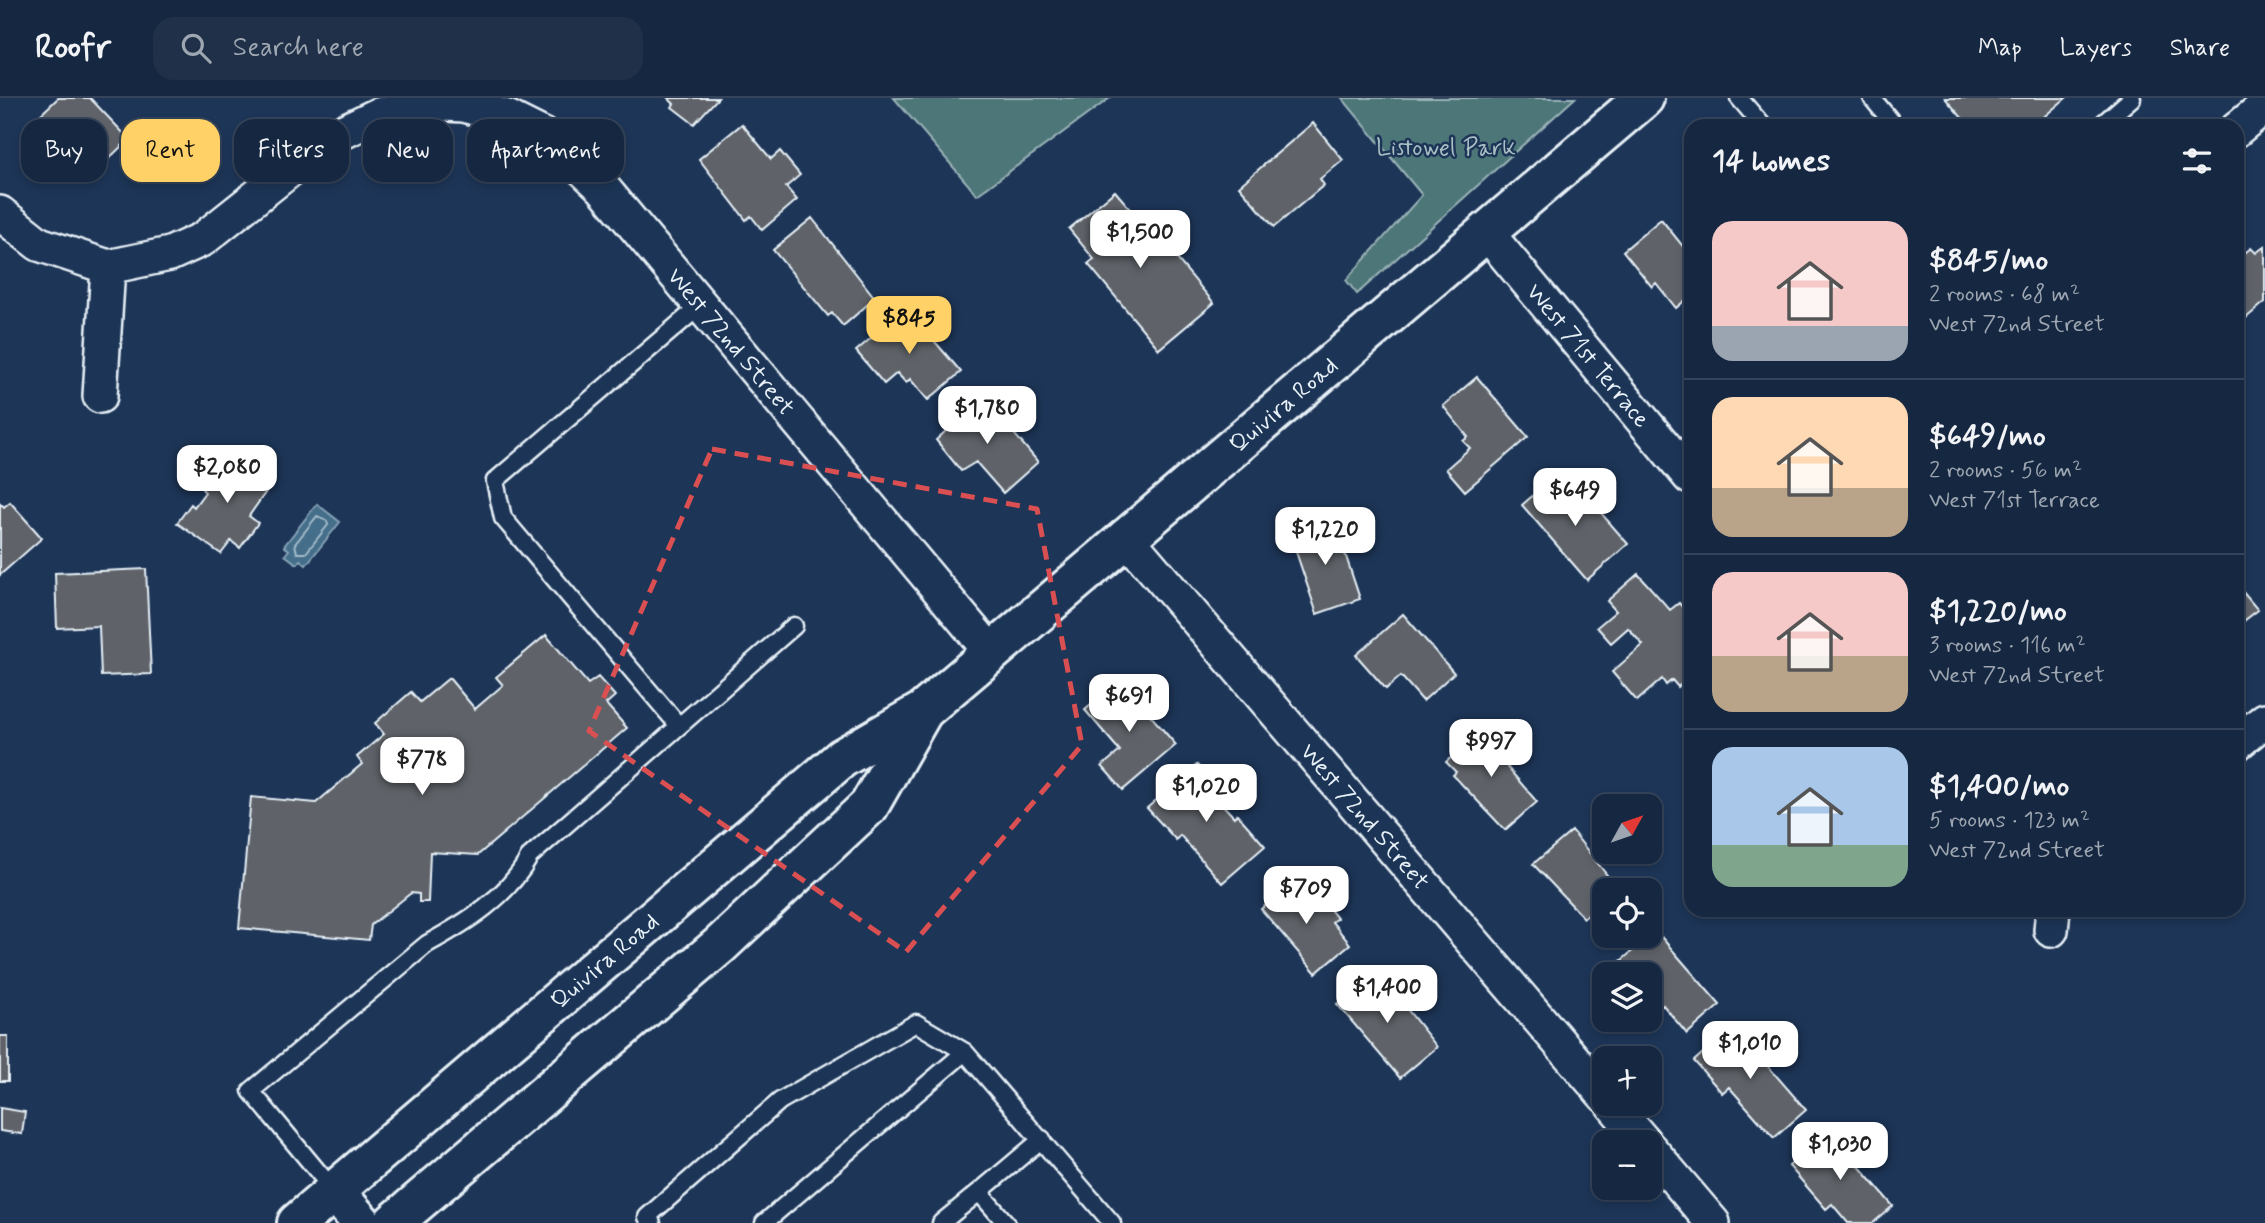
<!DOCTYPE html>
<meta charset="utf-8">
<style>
body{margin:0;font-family:Mynerve,sans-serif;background:#1f3048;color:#f1f3f6;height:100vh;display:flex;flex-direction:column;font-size:26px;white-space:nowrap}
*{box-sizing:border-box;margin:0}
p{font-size:23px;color:#9ea6b1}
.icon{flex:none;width:38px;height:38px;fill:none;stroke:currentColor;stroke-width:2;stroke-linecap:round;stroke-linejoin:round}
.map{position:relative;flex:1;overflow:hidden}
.drawer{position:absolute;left:1684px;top:21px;width:560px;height:798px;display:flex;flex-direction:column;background:#162841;border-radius:21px;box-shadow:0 4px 10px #0003,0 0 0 2px #35445a}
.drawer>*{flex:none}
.hud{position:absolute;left:21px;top:21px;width:665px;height:63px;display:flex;gap:14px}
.needle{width:46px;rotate:50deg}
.controls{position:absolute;left:1592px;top:696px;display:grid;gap:14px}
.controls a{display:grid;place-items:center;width:70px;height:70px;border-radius:14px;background:#162841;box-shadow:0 4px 10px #0003,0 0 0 2px #35445a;font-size:35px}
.price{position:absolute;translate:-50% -60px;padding:0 16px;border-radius:14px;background:#fff;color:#222;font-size:23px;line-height:46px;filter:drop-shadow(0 2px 4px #0008)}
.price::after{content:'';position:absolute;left:50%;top:42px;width:21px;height:16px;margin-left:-10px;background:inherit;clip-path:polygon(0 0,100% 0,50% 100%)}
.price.active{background:#ffd166;color:#111}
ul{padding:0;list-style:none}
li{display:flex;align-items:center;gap:21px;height:175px;padding:0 28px}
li+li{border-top:2px solid #35445a}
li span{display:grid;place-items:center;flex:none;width:196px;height:140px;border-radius:21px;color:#555}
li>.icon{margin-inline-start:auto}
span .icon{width:84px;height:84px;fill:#fffc;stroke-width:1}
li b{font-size:30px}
h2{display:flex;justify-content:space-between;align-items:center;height:84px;padding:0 28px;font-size:30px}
.chip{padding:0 24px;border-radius:21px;background:#162841;box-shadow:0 4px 10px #0003,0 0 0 2px #35445a;font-size:24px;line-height:63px}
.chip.active{background:#ffd166;color:#111}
header{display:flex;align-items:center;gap:42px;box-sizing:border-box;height:98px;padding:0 35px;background:#162841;border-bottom:2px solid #35445a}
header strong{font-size:33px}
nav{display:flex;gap:38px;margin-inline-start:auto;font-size:24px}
.search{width:490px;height:63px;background:#1f3048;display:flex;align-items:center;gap:18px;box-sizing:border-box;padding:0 24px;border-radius:21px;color:#9ea6b1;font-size:26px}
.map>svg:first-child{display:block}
.green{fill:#4e7679;stroke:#9bb4b8;stroke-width:2}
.water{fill:#446e8a;stroke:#86a2b6;stroke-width:2}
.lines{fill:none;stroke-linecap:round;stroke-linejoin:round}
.shore{stroke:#a6bdcc;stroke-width:2}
.building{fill:#5e6369;stroke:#e8f1f8;stroke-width:2}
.lane-casing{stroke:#e8f1f8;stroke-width:21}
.street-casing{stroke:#e8f1f8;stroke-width:38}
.primary-casing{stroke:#e8f1f8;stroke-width:44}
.lane{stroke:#1d3557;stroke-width:16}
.street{stroke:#1d3557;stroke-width:33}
.primary{stroke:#1d3557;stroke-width:38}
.marked{fill:none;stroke:#da5052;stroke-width:5;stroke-dasharray:14 9;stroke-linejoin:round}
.labels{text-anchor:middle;stroke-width:5;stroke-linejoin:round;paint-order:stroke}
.park-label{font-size:24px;fill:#aac0c5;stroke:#1d3557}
.street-label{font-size:24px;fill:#e8f1f8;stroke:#1d3557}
</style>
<header>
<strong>Roofr</strong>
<div class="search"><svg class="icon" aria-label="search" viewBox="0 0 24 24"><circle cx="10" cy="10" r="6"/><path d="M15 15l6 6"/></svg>Search here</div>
<nav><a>Map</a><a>Layers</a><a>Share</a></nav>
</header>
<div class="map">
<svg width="2265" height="1125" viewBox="0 0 2265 1125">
<rect width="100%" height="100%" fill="#1d3557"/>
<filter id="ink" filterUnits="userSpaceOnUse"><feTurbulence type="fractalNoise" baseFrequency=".0143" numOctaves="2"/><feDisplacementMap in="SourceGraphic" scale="14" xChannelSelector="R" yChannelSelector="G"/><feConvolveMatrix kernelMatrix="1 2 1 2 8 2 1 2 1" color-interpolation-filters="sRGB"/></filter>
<g filter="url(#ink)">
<path class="green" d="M894 0H1110L977 97Z
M1342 0H1575L1357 196 1346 182 1422 97Z"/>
<path class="water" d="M317 406 340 424 306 467 300 462 297 466 285 457 289 452 284 448Z"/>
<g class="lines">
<path class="shore" d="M317 418 327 423 328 427 306 455H297L295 446Z"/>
</g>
<path class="building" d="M58 0H90L129 41 92 77 89 73 81 81 53 52 58 48 51 41 54 37 38 19Z
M668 0H718L694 26 672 9 674 6Z
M1945 0H2066L2033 28H1969Z
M1313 25 1343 62 1320 81 1324 87 1274 129 1239 88Z
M742 26 771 61 780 53 800 77 786 89 797 102 762 132 751 118 746 122 699 61Z
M1115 93 1144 127 1147 125 1214 205 1159 251 1088 166 1094 161 1069 131Z
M812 120 875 200 843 228 832 215 828 218 773 152Z
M1661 121 1690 157V198L1676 210 1656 185 1652 189 1623 153Z
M2265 148V204L2239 226 2236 223V162L2251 150 2256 155Z
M906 210 961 274 928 302 910 281 906 285 897 275 884 286 856 253Z
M1477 279 1528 339 1465 393 1446 371 1470 350 1463 343 1468 339 1443 308Z
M983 299 1038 364 1003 395 976 364 961 373 936 342Z
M228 354 272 385 249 418 258 425 240 450 231 443 221 456 177 425 191 406 194 409 205 394 202 391Z
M1555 378 1579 406 1587 399 1628 446 1587 482 1522 407Z
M10 404 42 440 0 477V405L4 409Z
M1334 422 1360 501 1317 516 1290 436Z
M146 471 151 576 101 578 99 528 57 530 55 475Z
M1638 476 1670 512 1679 505 1690 518V578L1678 589 1672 582 1666 587 1662 581 1637 603 1612 574 1643 547 1628 530 1611 545 1597 529 1616 513 1607 503Z
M2236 486 2258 512 2236 529Z
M1403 516 1454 575 1423 603 1401 578 1386 591 1356 557Z
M546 537 588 586 598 579 615 598 606 606 627 630 478 757 430 754 428 804H419V796L411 795 371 827 369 842 239 830 251 699 316 705 362 666 357 659 384 636 375 625 411 594 420 604 449 580 475 611 503 587 496 579Z
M1120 582 1176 647 1123 692 1102 668 1120 653 1085 612Z
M1482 632 1491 642 1494 639 1514 663 1507 669 1537 704 1505 732 1453 677 1456 674 1446 664Z
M1197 667 1224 697 1218 702 1234 719 1237 716 1265 748 1222 785 1180 737 1176 742 1147 710Z
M1572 733 1618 791 1605 793V802L1584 820 1533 766Z
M1295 782 1322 812 1327 808 1337 820 1332 824 1350 846 1316 875 1261 811Z
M1656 833 1720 907 1687 936 1663 907 1656 913 1650 906V877H1625L1616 867Z
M1377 873 1437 949 1400 980 1337 906Z
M1733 928 1806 1012 1774 1040 1729 989 1722 995 1694 963Z
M0 938H8V983H0Z
M0 1010 25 1014 22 1036 0 1033Z
M1829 1033 1893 1108 1873 1125H1848L1832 1106 1826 1111 1789 1068Z"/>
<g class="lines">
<g class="lane-casing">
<path id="lane" d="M1739 0 1763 28
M1872 0 1895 28
M2100 28 2132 0
M679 628 503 420 495 383 701 207
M334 1093 251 993 427 846C467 824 508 799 530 758L794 528
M652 1125 647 1119 780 1003 916 925 965 954 1112 1125
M764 1125 965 954
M941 1125 979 1094
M1006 1125 979 1094 1042 1041"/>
</g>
<g class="street-casing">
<g id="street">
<path d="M2236 32 2265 8"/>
<path d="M0 115 39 146 108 169 100 298"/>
<path id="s1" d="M1487 135 1690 379"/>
<path id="s2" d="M108 169 170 156 203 141 330 40 378 17 425 5 464 7 507 19 551 41 603 90 991 554"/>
<path id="s3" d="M1125 438 1605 998"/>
<path d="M2236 646 2265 622"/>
<path d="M2051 832 2053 812"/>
<path d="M1612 1006 1645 1045"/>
<path d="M1650 1051 1713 1125"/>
</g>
</g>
<g class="primary-casing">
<g id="primary">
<path d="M334 1093 362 1125"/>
<path id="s4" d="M297 1125 842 660 923 613 1644 0"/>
<path d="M393 1125 719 848 869 708 922 615"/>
</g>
</g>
<use href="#lane" class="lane"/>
<use href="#street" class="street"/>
<use href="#primary" class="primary"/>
</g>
</g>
<path class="marked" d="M712 351 1037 411 1082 647 906 854 589 633Z"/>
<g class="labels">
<g class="park-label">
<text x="1446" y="57">Listowel Park</text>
</g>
<g class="street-label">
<text dy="8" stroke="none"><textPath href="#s2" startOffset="768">West 72nd Street</textPath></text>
<text dy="8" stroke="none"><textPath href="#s1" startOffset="159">West 71st Terrace</textPath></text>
<text dy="8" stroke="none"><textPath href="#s4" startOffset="1283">Quivira Road</textPath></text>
<text dy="8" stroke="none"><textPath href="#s3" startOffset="369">West 72nd Street</textPath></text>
<text dy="8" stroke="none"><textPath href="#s4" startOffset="404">Quivira Road</textPath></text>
</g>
</g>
</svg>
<div class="controls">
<a><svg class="needle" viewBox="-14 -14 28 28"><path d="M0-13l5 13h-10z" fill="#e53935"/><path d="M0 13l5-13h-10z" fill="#9ea6b1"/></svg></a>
<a><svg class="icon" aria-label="locate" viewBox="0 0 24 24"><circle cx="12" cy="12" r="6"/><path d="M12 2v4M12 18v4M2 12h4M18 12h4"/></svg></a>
<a><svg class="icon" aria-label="layers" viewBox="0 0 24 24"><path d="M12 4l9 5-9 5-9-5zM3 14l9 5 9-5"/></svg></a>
<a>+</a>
<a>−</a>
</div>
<b class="price" style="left:1140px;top:172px">$1,500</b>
<b class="price active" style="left:909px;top:258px">$845</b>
<b class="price" style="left:987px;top:348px">$1,780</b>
<b class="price" style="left:227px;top:407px">$2,080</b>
<b class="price" style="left:1575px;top:430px">$649</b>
<b class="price" style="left:1325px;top:469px">$1,220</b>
<b class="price" style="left:1129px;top:636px">$691</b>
<b class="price" style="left:1491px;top:681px">$997</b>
<b class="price" style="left:422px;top:699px">$778</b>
<b class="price" style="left:1206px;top:726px">$1,020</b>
<b class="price" style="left:1306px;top:828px">$709</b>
<b class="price" style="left:1387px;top:927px">$1,400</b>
<b class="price" style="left:1750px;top:983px">$1,010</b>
<b class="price" style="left:1840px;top:1084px">$1,030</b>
<div class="hud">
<a class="chip">Buy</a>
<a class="chip active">Rent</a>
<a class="chip">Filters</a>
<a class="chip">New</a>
<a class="chip">Apartment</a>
</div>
<section class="drawer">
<h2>14 homes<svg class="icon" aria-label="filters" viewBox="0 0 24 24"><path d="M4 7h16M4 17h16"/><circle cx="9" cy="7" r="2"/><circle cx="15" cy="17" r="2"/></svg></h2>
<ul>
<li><span style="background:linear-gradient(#f6c9c9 75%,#9aa5b1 0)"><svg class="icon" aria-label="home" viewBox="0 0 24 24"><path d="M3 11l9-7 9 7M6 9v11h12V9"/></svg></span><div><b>$845/mo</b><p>2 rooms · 68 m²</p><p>West 72nd Street</p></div></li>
<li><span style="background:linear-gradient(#ffd9b3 65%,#b9a48a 0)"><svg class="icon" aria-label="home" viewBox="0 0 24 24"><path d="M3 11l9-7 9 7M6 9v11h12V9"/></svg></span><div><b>$649/mo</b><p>2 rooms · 56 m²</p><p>West 71st Terrace</p></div></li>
<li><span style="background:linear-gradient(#f6c9c9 60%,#b9a48a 0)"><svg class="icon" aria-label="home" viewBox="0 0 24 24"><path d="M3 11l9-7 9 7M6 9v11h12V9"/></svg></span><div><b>$1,220/mo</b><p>3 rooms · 116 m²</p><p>West 72nd Street</p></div></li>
<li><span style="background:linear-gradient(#a9c7e8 70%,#7fa58c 0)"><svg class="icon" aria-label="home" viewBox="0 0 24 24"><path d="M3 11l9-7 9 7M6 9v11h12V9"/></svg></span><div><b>$1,400/mo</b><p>5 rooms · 123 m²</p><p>West 72nd Street</p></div></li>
</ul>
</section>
</div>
